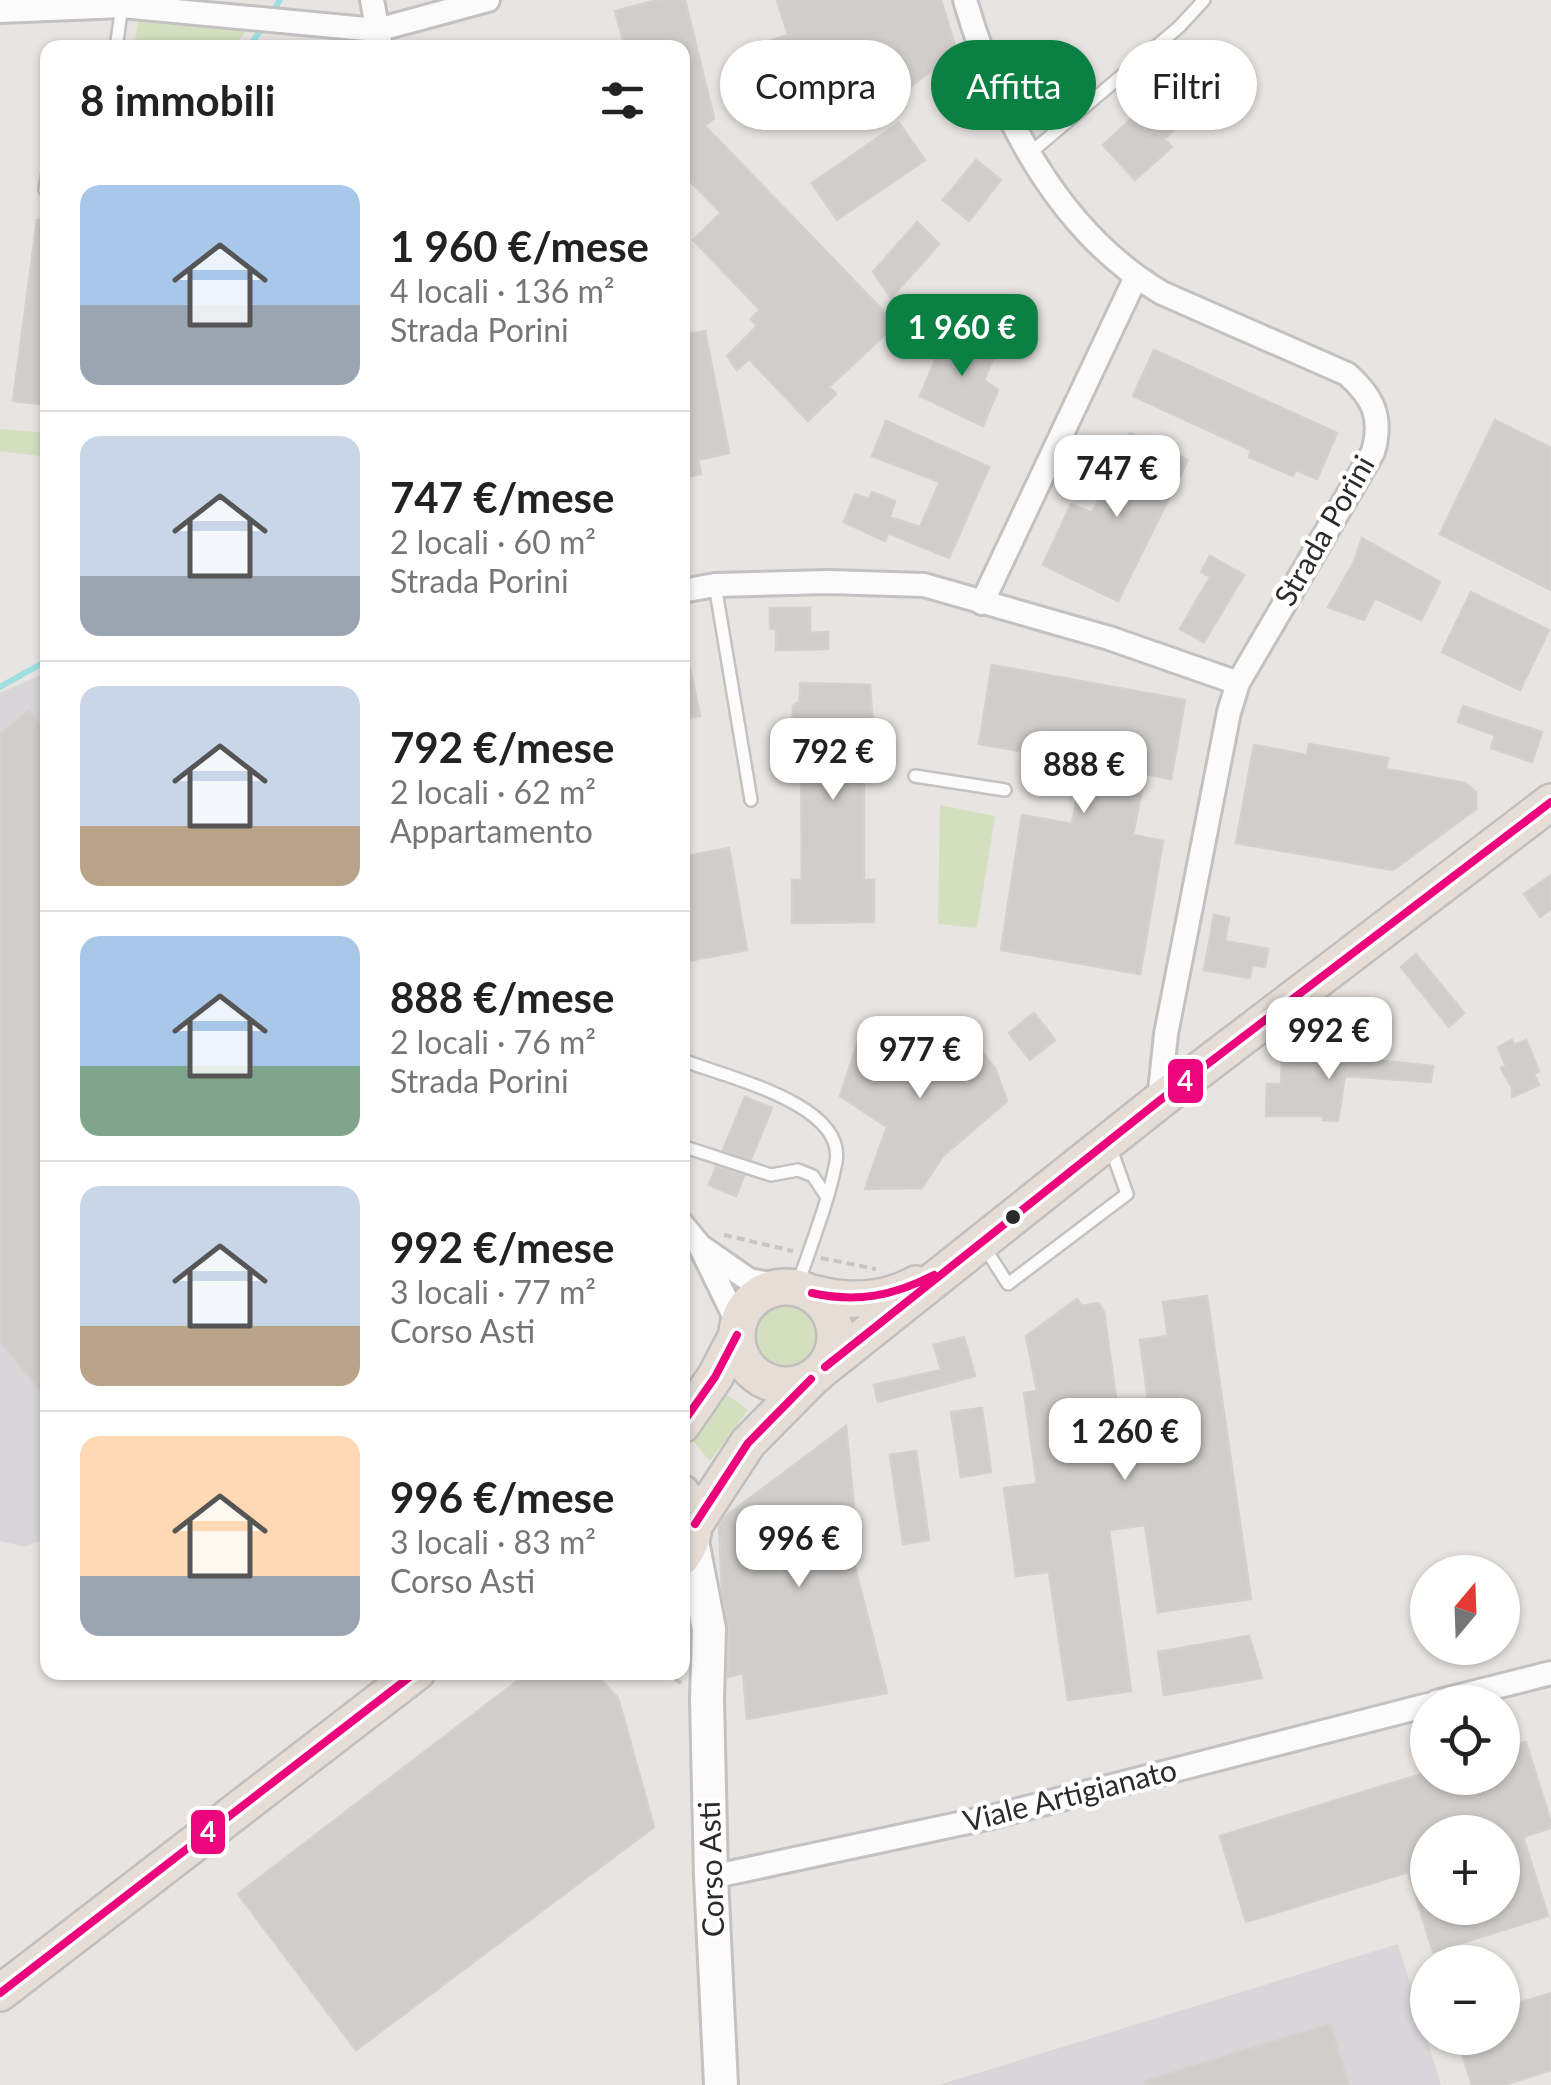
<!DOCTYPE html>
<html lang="it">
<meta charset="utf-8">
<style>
body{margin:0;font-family:Lato,sans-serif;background:#f2f2f2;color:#222;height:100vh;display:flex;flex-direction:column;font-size:38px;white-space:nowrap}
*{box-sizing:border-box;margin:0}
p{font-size:32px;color:#767676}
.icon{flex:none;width:55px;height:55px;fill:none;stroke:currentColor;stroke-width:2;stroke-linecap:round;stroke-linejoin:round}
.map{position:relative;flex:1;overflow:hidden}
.panel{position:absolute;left:40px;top:40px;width:650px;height:1640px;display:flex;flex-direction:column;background:#fff;border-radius:20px;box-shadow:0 2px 8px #0004}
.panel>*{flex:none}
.banner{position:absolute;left:720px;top:40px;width:680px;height:90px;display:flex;gap:20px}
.needle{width:65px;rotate:19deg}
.buttons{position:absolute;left:1410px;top:1555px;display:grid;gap:20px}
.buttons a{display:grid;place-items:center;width:110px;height:110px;border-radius:50%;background:#fff;box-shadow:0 2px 8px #0004;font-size:50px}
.price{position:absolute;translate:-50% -85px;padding:0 22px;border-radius:20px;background:#fff;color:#222;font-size:32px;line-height:65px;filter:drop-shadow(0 2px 5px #0008)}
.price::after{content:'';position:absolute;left:50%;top:60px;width:30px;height:22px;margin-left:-15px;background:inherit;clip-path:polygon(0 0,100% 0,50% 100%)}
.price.current{background:#0b8043;color:#fff}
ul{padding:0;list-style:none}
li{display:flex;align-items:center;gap:30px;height:250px;padding:0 40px}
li+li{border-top:2px solid #e0e0e0}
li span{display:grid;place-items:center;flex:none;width:280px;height:200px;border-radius:20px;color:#555}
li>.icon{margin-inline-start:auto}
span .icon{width:120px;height:120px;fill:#fffc;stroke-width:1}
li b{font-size:42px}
h2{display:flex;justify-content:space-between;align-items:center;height:120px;padding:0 40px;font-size:42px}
.pill{padding:0 35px;border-radius:45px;background:#fff;box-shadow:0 2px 8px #0004;font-size:35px;line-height:90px}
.pill.current{background:#0b8043;color:#fff}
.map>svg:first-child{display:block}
.industrial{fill:#d8d6d8}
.green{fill:#d4dfbf}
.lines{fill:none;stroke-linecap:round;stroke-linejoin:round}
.stream{stroke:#9ee0e1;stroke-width:6}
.building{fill:#d0cdcb;stroke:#d3d0ce;stroke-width:2.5;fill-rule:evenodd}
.lane-casing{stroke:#c3c1c2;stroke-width:16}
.street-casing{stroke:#c3c1c2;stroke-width:28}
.secondary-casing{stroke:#c3c1c2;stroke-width:38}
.primary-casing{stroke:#c0bfbe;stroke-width:40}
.path{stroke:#c6c6c6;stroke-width:4;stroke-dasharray:8 5;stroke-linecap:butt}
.lane{stroke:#fcfbfb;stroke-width:11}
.street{stroke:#fcfbfb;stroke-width:22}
.secondary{stroke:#fcfbfb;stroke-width:32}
.primary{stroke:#e5ddd6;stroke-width:35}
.bus-1-casing{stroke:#fff;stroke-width:15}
.bus-1{stroke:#ec047c;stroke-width:8}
.bus-dot{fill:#2b2b2b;stroke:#fff;stroke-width:4}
.labels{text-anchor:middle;stroke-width:9;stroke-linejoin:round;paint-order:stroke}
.street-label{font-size:30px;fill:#2b2b2b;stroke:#fff}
.line-badge{stroke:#fff;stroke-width:4}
.badge-label{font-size:28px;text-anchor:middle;font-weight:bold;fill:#fff}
</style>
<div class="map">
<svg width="1551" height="2085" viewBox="0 0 1551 2085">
<rect width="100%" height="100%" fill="#e8e4e2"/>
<path class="industrial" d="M47 672 48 1537 25 1547 0 1541V693Z
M1398 1944 1441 2085H939Z"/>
<path class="green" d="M138 22 245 31H246L234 47H134Z
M0 429 47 433V457L0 451Z
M940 805 995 816 977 928 938 924Z
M756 1334a31 31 0 1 1 62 0a31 31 0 1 1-62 0Z
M726 1394 748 1410 710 1461 692 1440Z"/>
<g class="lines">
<path class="stream" d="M271 14 280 0
M248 48 265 24
M0 687 48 660"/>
</g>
<path class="building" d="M658 0H685L714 118 705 126 896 324 829 387 836 394 808 421 749 359 737 370 727 356 757 326 751 319 760 310 693 240 721 213 682 173V48H625L615 11Z
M777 0H941L957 52 892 100 879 61 775 94 759 44 788 35Z
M1173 80 1198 108 1164 139 1172 147 1135 180 1103 145Z
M899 123 925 160 837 220 812 183Z
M976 160 1001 180 969 221 943 200Z
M37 220 48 221V405L13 401Z
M917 222 939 244 891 298 873 272Z
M705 331 729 453 698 460 701 474 682 478V335Z
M948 331 996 352 984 380 998 390 983 426 920 396Z
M1154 350 1337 433 1317 479 1296 470 1293 476 1249 457 1251 450 1133 396Z
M1495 420 1551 448V590L1440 534Z
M886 421 989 467 949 558 888 533 885 541 844 522 855 494 869 499 872 492 895 501 890 517 920 527 940 482 872 456Z
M1130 433 1188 460 1118 601 1043 565 1071 504 1092 513Z
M1362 538 1440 582 1421 620 1375 598 1364 620 1328 607 1354 562Z
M1210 556 1244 575 1204 642 1180 629 1210 577 1201 572Z
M1471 592 1549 630 1520 690 1442 652Z
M770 608H810V633L828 632V649L776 650V629H770Z
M992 665 1185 700 1171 779 1145 774 1133 835 1163 841 1140 974 1001 950 1022 815 1072 824 1083 762 979 744Z
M690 669 700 716 682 719V670Z
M800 683 870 685 875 753 864 752V880H874V922L792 923V880H802L801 752 792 751 793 706 800 701Z
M1463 706 1542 732 1532 762 1491 748 1495 735 1458 722Z
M29 711 48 734V1400L0 1341V734Z
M1309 744 1388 758 1386 769 1465 783 1476 792V809L1393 870 1236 843 1254 745 1307 755Z
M729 848 747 950 682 962V857Z
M1551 875V909L1540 917 1524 894Z
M1214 915 1229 918 1225 941 1268 949 1265 967 1252 965 1250 978 1204 970Z
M1416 954 1464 1013 1449 1027 1401 967Z
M1034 1013 1055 1040 1030 1060 1009 1033Z
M864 1025 894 1027 902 1069 928 1033 971 1039 995 1068 1007 1101 943 1156 922 1188 865 1189 887 1127 840 1096Z
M1512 1040 1514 1045 1526 1040 1539 1071 1534 1074 1539 1085 1512 1097V1088L1501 1068 1506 1066 1498 1047Z
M1282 1054H1320L1433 1066 1431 1082 1345 1076 1338 1121 1323 1120V1116H1266L1267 1084H1281Z
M745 1097 772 1108 751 1159 723 1150Z
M716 1167 744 1176 736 1196 709 1185Z
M1207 1296 1251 1599 1158 1612 1145 1525 1109 1530 1131 1691 1068 1700 1049 1572 1016 1576 1004 1488 1037 1484 1024 1393 1037 1391 1026 1336 1077 1299 1082 1306 1098 1303 1104 1312 1117 1405 1148 1400 1140 1340 1168 1336 1163 1302Z
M964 1337 975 1376 878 1402 874 1385 941 1370 934 1345Z
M982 1408 991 1472 961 1477 951 1412Z
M846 1426 859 1559H853L887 1693 747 1719 743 1673 728 1677 729 1630 722 1592 719 1526 726 1516Z
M916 1451 929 1540 903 1544 890 1455Z
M1249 1636 1262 1678 1164 1695 1158 1652Z
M529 1672H586L603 1682 618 1698 654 1827 356 2050 238 1894Z
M1526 1742 1551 1823V1828L1523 1837 1548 1916 1433 1952 1408 1872 1246 1922 1220 1836 1428 1772V1778H1502V1749ZM1428 1832H1502V1908H1428Z
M1551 1993V2070L1504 2085H1472L1457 2038H1502V2008Z
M1330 2024 1349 2085H1146L1145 2081Z"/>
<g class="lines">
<g class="lane-casing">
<path id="lane" d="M116 48 122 6
M1029 154 1179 27 1204 0
M45 190 48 173
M715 585 751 800
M915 776 1005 790
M682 1065 688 1062C730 1078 846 1105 836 1162 828 1204 810 1247 797 1287
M682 1146 771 1175 798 1170 813 1176 826 1196
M983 1245 1008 1284 1127 1194 1110 1146"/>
</g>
<g class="street-casing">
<path id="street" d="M372 0 381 48
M965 0C998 113 1057 231 1162 293L1347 374C1373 397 1383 417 1373 452L1238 683 1229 712 1166 1034 1159 1101
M0 11 122 6 377 30 488 0
M682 591 715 585 828 582 924 585 1109 638 1238 683
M982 603 1136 277
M682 1224 700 1246 738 1324
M703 1248 749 1280 780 1286
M1436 1702 1551 1673
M711 1877 991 1817 1428 1705"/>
</g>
<g class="secondary-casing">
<path id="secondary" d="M692 1541 709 1629 707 1699 711 1877 721 2085"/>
</g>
<g class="primary-casing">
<path id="primary" d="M737 1336a49 49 0 1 1 98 0a49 49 0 1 1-98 0Z
M812 1293C849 1303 883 1302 916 1284
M825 1367 1159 1101 1551 802
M682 1425 715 1377 737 1335
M682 1493C697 1515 698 1535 682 1557
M695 1524 748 1443 811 1379
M0 1993 417 1672"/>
</g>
<path class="path" d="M724 1235 793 1251
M821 1258 876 1269
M664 1672 681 1683"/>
<use href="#lane" class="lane"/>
<use href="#street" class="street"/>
<use href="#secondary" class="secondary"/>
<use href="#primary" class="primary"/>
<g class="bus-1-casing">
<path id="bus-1" d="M812 1293C857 1303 893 1296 934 1275
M825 1367 1159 1101 1551 802
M682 1424 715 1377 737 1335
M695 1524 748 1443 811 1379
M0 1993 416 1672"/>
</g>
<use href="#bus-1" class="bus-1"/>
</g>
<circle class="bus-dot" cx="1013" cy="1217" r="9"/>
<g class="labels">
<g class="street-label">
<text transform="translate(1325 531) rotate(-60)" y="10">Strada Porini</text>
<text transform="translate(1070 1796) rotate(-14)" y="10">Viale Artigianato</text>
<text transform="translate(712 1869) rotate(-92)" y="10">Corso Asti</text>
</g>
</g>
<g class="line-badge">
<rect x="1166" y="1057" width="39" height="48" rx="10" fill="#ec047c"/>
<rect x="189" y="1808" width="38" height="48" rx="10" fill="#ec047c"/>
</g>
<g class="badge-label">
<text x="1185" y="1091">4</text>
<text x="208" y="1842">4</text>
</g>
</svg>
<div class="buttons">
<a><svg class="needle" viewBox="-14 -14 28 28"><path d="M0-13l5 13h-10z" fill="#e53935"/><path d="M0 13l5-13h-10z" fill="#767676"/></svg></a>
<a><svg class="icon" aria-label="locate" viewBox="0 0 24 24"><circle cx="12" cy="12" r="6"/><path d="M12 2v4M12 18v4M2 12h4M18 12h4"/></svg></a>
<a>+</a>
<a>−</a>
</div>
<b class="price current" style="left:962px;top:379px">1 960 €</b>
<b class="price" style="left:1117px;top:520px">747 €</b>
<b class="price" style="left:833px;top:803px">792 €</b>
<b class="price" style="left:1084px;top:816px">888 €</b>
<b class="price" style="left:1329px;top:1082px">992 €</b>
<b class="price" style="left:920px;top:1101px">977 €</b>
<b class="price" style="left:1125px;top:1483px">1 260 €</b>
<b class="price" style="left:799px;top:1590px">996 €</b>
<div class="banner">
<a class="pill">Compra</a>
<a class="pill current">Affitta</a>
<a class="pill">Filtri</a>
</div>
<section class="panel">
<h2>8 immobili<svg class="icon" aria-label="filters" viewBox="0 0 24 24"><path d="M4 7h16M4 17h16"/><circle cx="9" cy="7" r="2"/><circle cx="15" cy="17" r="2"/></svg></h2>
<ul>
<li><span style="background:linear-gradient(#a9c7e8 60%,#9aa5b1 0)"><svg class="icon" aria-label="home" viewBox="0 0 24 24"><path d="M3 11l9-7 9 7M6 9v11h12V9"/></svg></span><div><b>1 960 €/mese</b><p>4 locali · 136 m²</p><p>Strada Porini</p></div></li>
<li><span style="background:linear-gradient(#c9d6e8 70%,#9aa5b1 0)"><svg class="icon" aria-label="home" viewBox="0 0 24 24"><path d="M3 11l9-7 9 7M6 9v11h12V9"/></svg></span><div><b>747 €/mese</b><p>2 locali · 60 m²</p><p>Strada Porini</p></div></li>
<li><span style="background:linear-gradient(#c9d6e8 70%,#b9a48a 0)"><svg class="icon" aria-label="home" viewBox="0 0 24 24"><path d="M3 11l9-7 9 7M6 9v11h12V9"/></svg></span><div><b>792 €/mese</b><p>2 locali · 62 m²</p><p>Appartamento</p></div></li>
<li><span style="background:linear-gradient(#a9c7e8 65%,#7fa58c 0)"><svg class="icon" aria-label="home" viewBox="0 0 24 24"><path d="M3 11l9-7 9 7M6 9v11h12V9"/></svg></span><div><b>888 €/mese</b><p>2 locali · 76 m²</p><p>Strada Porini</p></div></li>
<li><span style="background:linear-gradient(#c9d6e8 70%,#b9a48a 0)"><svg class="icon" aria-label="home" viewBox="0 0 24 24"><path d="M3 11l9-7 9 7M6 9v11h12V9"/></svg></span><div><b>992 €/mese</b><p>3 locali · 77 m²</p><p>Corso Asti</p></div></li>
<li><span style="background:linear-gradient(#ffd9b3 70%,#9aa5b1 0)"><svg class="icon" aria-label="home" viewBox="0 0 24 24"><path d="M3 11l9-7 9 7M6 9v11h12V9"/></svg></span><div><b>996 €/mese</b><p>3 locali · 83 m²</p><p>Corso Asti</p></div></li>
</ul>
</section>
</div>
